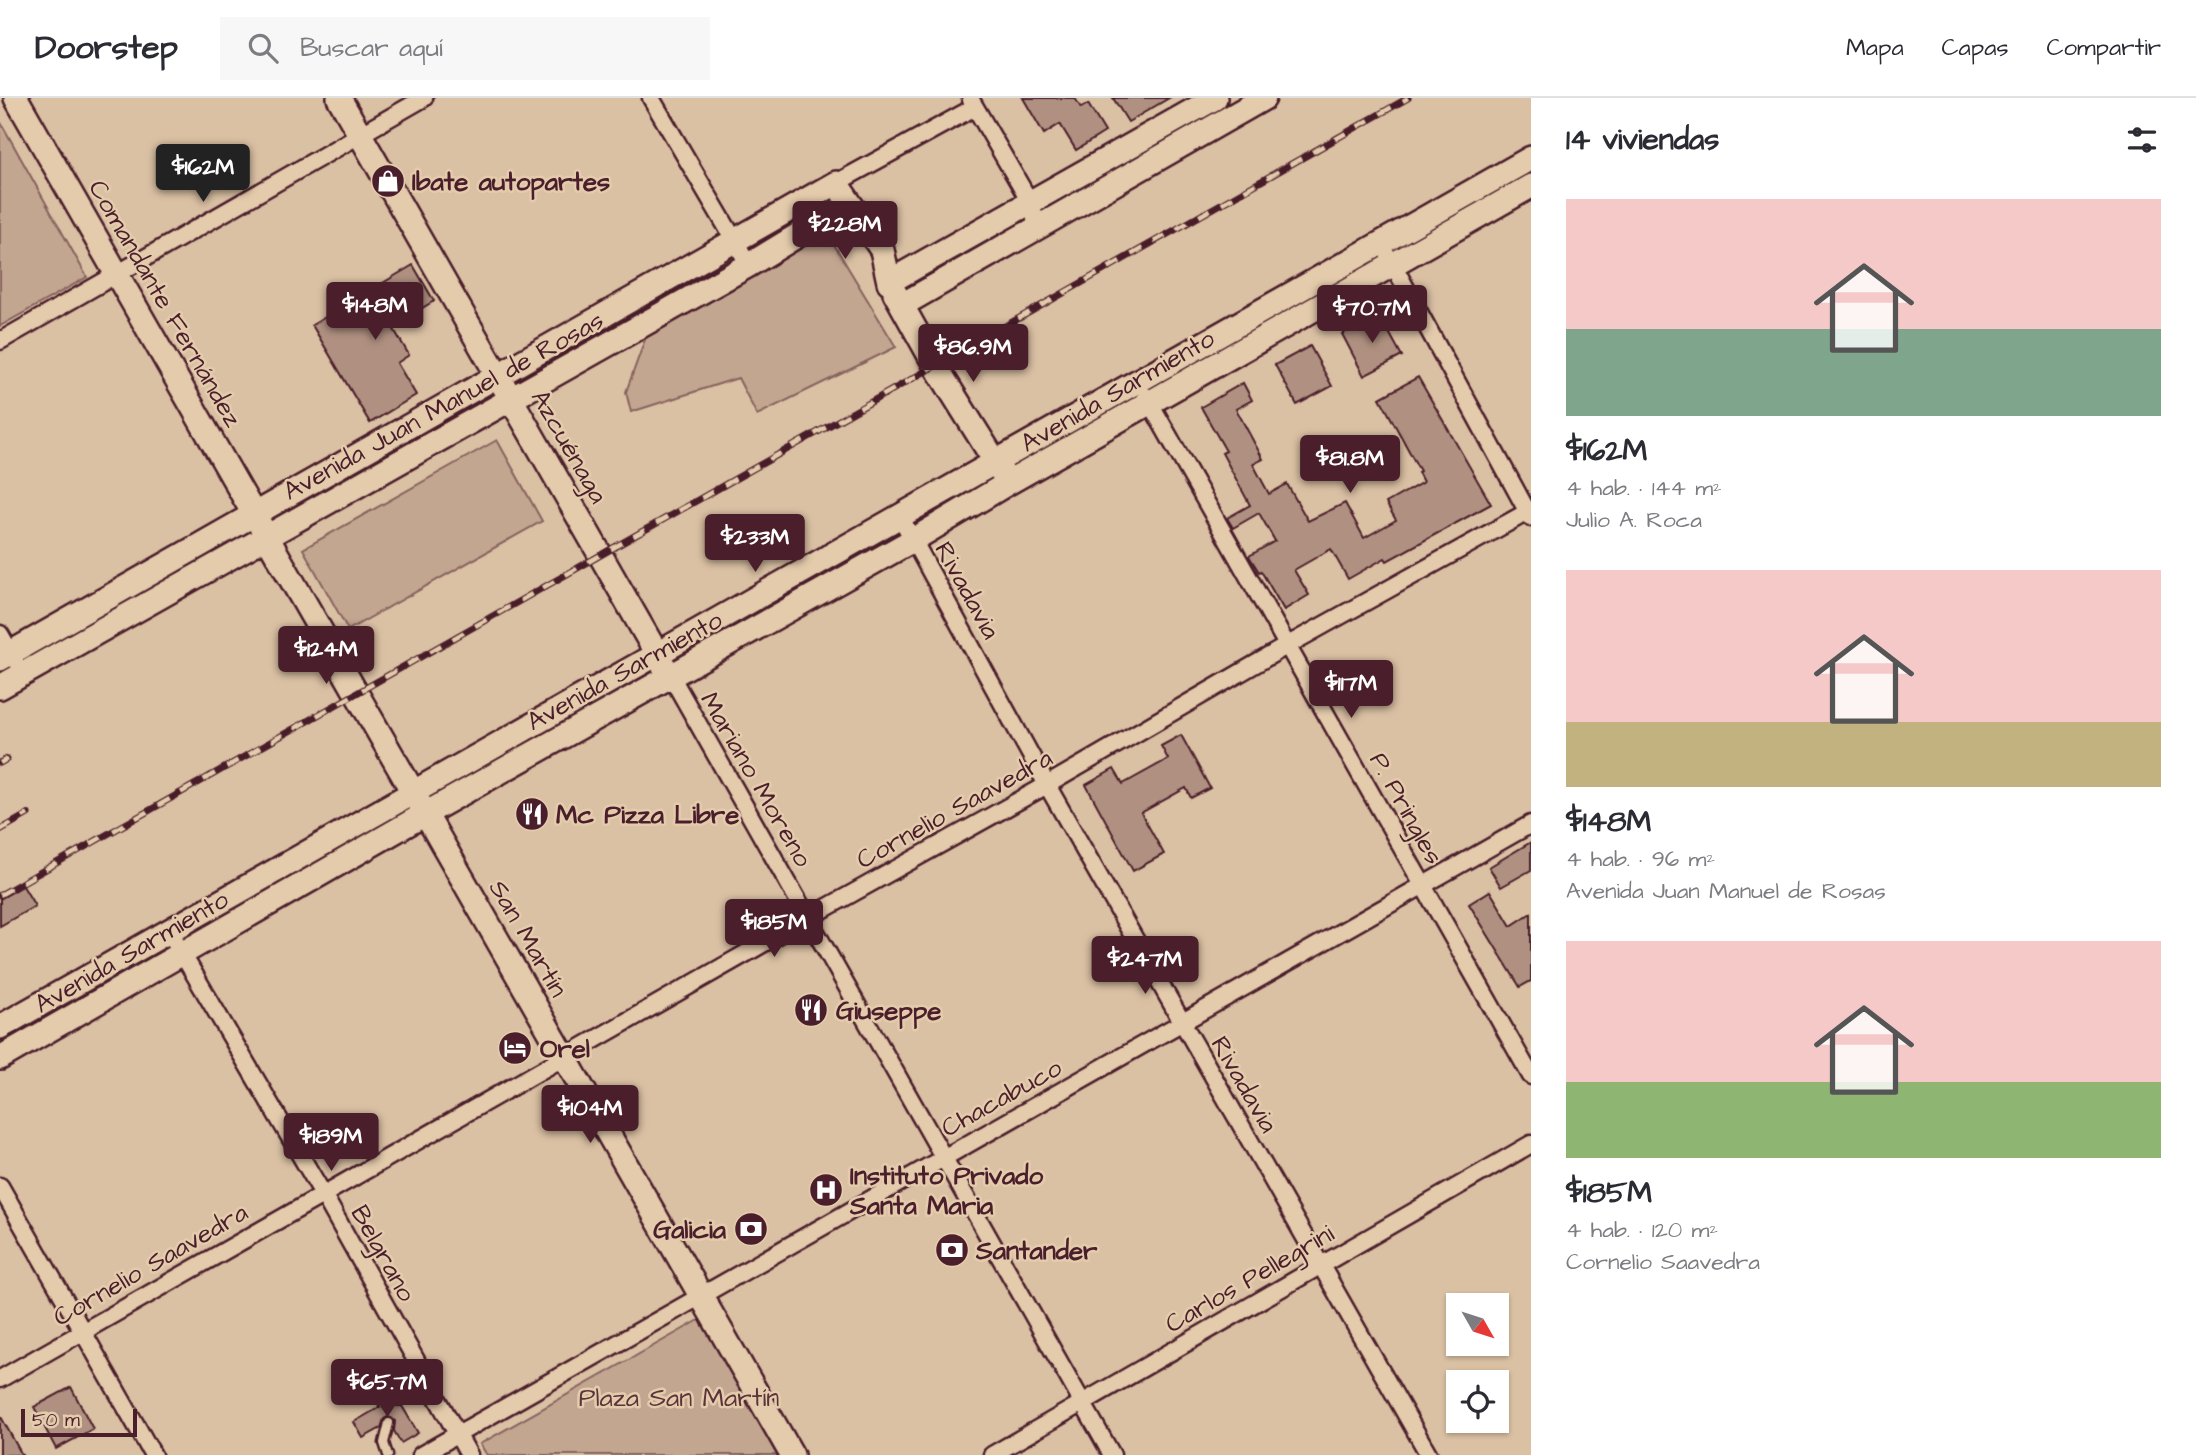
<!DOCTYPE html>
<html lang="es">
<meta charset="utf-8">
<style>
body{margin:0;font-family:"Architects Daughter",sans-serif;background:#f7f7f7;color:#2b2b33;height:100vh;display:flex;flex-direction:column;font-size:26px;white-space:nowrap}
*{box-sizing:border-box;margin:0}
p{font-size:23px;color:#7c7c81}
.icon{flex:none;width:38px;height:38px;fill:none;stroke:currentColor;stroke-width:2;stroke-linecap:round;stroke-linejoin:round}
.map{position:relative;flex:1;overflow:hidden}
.details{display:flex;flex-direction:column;background:#fff;width:665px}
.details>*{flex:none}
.needle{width:46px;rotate:129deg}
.controls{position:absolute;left:1446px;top:1195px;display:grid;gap:14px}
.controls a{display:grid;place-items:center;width:63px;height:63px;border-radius:0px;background:#fff;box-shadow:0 2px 5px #0004;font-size:35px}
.scale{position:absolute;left:21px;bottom:18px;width:116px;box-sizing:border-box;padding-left:7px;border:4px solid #4a1f2b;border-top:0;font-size:19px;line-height:24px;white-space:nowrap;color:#4a1f2b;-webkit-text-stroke:5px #e4cbac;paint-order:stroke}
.price{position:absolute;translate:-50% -60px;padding:0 16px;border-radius:7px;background:#4a1f2b;color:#fff;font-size:23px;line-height:46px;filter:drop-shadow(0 2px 4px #0008)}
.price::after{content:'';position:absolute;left:50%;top:42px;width:21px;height:16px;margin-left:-10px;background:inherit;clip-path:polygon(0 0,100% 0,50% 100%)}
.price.on{background:#222;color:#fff}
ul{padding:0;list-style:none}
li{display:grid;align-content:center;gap:14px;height:371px;padding:0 35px}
li span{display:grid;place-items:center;height:217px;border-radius:0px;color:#555}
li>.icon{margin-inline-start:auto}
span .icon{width:126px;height:126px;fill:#fffc;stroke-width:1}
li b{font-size:30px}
h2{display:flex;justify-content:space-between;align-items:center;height:84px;padding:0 35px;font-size:30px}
header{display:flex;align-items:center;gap:42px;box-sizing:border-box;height:98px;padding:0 35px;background:#fff;border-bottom:2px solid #e1e1e2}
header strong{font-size:33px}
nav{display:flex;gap:38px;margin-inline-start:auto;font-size:24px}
.search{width:490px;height:63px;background:#f7f7f7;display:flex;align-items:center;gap:18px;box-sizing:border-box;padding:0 24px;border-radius:0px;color:#7c7c81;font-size:26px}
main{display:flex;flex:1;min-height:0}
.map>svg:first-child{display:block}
.green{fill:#c3a690;stroke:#86625e;stroke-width:2}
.building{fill:#b09181;stroke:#4a1f2b;stroke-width:2}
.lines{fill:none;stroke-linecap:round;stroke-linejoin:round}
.lane-casing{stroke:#4a1f2b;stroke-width:13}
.street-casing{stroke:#4a1f2b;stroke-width:21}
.secondary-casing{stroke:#4a1f2b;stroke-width:28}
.lane{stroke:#e4cbac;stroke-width:8}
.street{stroke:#e4cbac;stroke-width:16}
.secondary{stroke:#e4cbac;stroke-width:23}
.rail-casing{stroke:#4a1f2b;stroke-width:7}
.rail{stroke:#e4cbac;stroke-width:4.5;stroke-dasharray:13;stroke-linecap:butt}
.labels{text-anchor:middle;stroke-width:5;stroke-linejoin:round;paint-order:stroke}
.poi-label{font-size:26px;font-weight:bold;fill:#4a1f2b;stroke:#e4cbac;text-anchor:start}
.street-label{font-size:26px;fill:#4a1f2b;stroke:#e4cbac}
.park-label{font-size:26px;fill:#5c333a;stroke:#e4cbac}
</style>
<header>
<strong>Doorstep</strong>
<div class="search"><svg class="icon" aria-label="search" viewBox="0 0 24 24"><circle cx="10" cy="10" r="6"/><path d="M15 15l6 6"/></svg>Buscar aquí</div>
<nav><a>Mapa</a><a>Capas</a><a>Compartir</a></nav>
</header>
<main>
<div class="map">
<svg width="1531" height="1357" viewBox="0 0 1531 1357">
<rect width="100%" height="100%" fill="#dbc1a4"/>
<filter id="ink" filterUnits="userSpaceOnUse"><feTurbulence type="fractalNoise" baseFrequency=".0143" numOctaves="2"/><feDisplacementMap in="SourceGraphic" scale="14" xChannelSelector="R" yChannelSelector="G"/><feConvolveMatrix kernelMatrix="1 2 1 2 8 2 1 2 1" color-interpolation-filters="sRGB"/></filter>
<g filter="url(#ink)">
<path class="green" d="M0 23 87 179 0 228Z
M1531 73V81L1410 149 1407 143Z
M809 110 813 117 765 143 761 136Z
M1014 125 1018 131 918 187 914 181Z
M827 135 896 249 757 317 738 280 631 314 626 294 647 236Z
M717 162 722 169 520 283 516 275Z
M474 300 478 307 285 416 281 410Z
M497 342 542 423 348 532 303 451Z
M230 436 235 444 39 556 35 549Z
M874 449 876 454 687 561 684 556Z
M631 584 634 590 452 688Z
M394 719 398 726 205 836 201 829Z
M146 862 149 867 0 953V945Z
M701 1221 777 1357H487L480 1346Z"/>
<path class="building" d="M1023 0H1075L1081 10 1088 6 1105 34 1076 52 1060 26 1044 36Z
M1113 0H1169L1128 24Z
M413 167 434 203 392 228 409 257 397 265 416 297 370 325 312 227Z
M1379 216 1402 258 1364 278 1342 236Z
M1310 248 1332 288 1297 307 1275 267Z
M1418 279 1491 406 1387 463 1385 460 1348 481 1331 451 1294 472 1309 497 1284 512 1261 473 1259 474 1249 458 1275 443 1259 415 1233 430 1227 420 1250 407 1222 355 1226 353 1201 309 1243 285 1252 302 1236 311 1263 361 1253 366 1269 396 1287 386 1308 423 1345 405 1364 440 1396 422 1386 405 1423 384 1418 374 1420 373 1380 300Z
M1181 637 1210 690 1191 700 1186 690 1141 715 1164 756 1133 773 1086 687 1114 671 1123 686 1168 661 1161 648Z
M1531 744V772L1501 789 1489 769Z
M23 788 35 808 0 828V801Z
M1490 793 1511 828 1531 815V883L1520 889 1469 806Z
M71 1289 93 1331 56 1351 34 1309Z
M393 1292 396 1296 393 1305 397 1308H402L418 1335 401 1345 394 1333 395 1323 388 1319 384 1321 381 1330 363 1340 354 1324 380 1309 376 1302Z
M0 1317 22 1357H0Z"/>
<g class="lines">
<g class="lane-casing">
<path id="lane" d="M399 1302 428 1284
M388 1357 384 1345 389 1325"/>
</g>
<g class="street-casing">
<path id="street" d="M651 0 749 167
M971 2 1030 104 1038 128
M836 85 975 9
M1389 159 1531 420
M0 243 424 0
M1146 298 1531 978
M900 418 1047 687 1429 1357
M0 536 15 562
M671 578 1112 1357
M169 833 323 1096 469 1357
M0 1088 153 1357
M0 1281 808 820 1047 687 1288 547 1531 412
M421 1357 1531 726
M992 1357 1531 1046"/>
</g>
<g class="secondary-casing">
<path id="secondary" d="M16 0 792 1357
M339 0 665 570
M889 184 1215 0
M895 195 935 267 1003 376
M902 207 1264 0
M0 561 836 85 882 152 889 184
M0 589 749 167 836 114
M0 929 1531 60
M0 960 425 716 913 442 1008 385 1531 88"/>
</g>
<use href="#lane" class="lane"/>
<use href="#street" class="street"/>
<use href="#secondary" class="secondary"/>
<g class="rail-casing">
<path id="rail" d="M0 665 7 661
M0 732 28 716
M0 797 1408 0"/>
</g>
<use href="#rail" class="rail"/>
</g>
</g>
<defs>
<g id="shop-disc" transform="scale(1.75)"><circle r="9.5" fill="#4a1f2b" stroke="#e4cbac"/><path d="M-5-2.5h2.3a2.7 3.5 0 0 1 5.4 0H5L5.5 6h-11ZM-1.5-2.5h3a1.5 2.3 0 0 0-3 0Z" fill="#fff"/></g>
<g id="restaurant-disc" transform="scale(1.75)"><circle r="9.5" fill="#4a1f2b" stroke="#e4cbac"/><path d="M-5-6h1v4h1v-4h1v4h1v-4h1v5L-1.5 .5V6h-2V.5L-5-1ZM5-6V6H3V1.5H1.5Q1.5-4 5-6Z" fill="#fff"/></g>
<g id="hotel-disc" transform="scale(1.75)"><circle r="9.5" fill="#4a1f2b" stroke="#e4cbac"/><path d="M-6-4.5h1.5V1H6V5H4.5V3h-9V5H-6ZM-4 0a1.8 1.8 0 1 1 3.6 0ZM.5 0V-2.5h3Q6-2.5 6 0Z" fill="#fff"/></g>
<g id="hospital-disc" transform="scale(1.75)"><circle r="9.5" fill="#4a1f2b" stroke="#e4cbac"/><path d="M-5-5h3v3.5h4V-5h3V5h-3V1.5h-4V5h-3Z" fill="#fff"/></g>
<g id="bank-disc" transform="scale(1.75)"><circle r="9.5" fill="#4a1f2b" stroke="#e4cbac"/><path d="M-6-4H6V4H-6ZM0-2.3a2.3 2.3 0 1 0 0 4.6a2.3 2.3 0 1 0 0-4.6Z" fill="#fff"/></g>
</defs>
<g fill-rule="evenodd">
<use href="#shop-disc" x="388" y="83"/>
<use href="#restaurant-disc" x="532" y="716"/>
<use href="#restaurant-disc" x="811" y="912"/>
<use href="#hotel-disc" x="515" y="950"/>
<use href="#hospital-disc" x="826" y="1092"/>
<use href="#bank-disc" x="751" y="1131"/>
<use href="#bank-disc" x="952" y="1152"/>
</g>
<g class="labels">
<g class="poi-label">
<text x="412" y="92">Ibate autopartes</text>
<text x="556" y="725">Mc Pizza Libre</text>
<text x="836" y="921">Giuseppe</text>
<text x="540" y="959">Orel</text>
<text x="850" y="1086">Instituto Privado<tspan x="850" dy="30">Santa Maria</tspan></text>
<text x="726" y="1140" text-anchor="end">Galicia</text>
<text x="976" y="1161">Santander</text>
</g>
<g class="street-label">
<text transform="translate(166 205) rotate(60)" y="9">Comandante Fernández</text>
<text transform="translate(1117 292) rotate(-30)" y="9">Avenida Sarmiento</text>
<text transform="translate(443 307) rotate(-29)" y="9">Avenida Juan Manuel de Rosas</text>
<text transform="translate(570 348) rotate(60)" y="9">Azcuénaga</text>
<text transform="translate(968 492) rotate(61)" y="9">Rivadavia</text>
<text transform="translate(624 572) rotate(-29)" y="9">Avenida Sarmiento</text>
<text transform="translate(757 681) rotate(60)" y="9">Mariano Moreno</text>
<text transform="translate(954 710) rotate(-29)" y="9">Cornelio Saavedra</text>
<text transform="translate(1407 710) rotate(61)" y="9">P. Pringles</text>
<text transform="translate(529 840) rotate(60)" y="9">San Martín</text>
<text transform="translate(131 853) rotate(-30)" y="9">Avenida Sarmiento</text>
<text transform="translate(1245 986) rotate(60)" y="9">Rivadavia</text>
<text transform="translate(1001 999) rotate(-29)" y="9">Chacabuco</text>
<text transform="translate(384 1155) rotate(61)" y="9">Belgrano</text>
<text transform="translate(150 1166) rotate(-30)" y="9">Cornelio Saavedra</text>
<text transform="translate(1249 1180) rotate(-30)" y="9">Carlos Pellegrini</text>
</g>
<g class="park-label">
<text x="679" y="1308">Plaza San Martín</text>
</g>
</g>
</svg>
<div class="controls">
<a><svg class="needle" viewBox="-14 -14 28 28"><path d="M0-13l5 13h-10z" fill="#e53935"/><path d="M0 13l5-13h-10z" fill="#7c7c81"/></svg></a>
<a><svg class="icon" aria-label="locate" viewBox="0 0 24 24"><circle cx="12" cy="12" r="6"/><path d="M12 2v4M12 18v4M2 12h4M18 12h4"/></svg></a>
</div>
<div class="scale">50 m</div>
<b class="price on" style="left:203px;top:106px">$162M</b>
<b class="price" style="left:845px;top:163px">$228M</b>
<b class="price" style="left:375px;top:244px">$148M</b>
<b class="price" style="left:1372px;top:247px">$70.7M</b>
<b class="price" style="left:973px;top:286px">$86.9M</b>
<b class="price" style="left:1350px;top:397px">$81.8M</b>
<b class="price" style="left:755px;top:476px">$233M</b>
<b class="price" style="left:326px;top:588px">$124M</b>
<b class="price" style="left:1351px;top:622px">$117M</b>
<b class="price" style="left:774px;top:861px">$185M</b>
<b class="price" style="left:1145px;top:898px">$247M</b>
<b class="price" style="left:590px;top:1047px">$104M</b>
<b class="price" style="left:331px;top:1075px">$189M</b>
<b class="price" style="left:387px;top:1321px">$65.7M</b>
</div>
<section class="details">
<h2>14 viviendas<svg class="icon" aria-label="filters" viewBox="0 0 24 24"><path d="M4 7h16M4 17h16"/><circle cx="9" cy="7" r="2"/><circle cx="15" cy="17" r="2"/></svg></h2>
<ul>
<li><span style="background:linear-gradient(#f6c9c9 60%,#7fa58c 0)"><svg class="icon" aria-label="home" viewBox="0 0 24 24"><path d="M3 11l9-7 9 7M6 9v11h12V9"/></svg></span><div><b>$162M</b><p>4 hab. · 144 m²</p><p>Julio A. Roca</p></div></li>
<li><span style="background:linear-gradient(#f6c9c9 70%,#c2b280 0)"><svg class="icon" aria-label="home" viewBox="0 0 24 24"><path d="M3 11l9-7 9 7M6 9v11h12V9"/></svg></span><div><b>$148M</b><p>4 hab. · 96 m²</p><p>Avenida Juan Manuel de Rosas</p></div></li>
<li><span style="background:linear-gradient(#f6c9c9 65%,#8fb573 0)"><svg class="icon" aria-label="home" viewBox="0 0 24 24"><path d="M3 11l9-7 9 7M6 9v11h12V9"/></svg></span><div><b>$185M</b><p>4 hab. · 120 m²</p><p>Cornelio Saavedra</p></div></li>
</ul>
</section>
</main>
